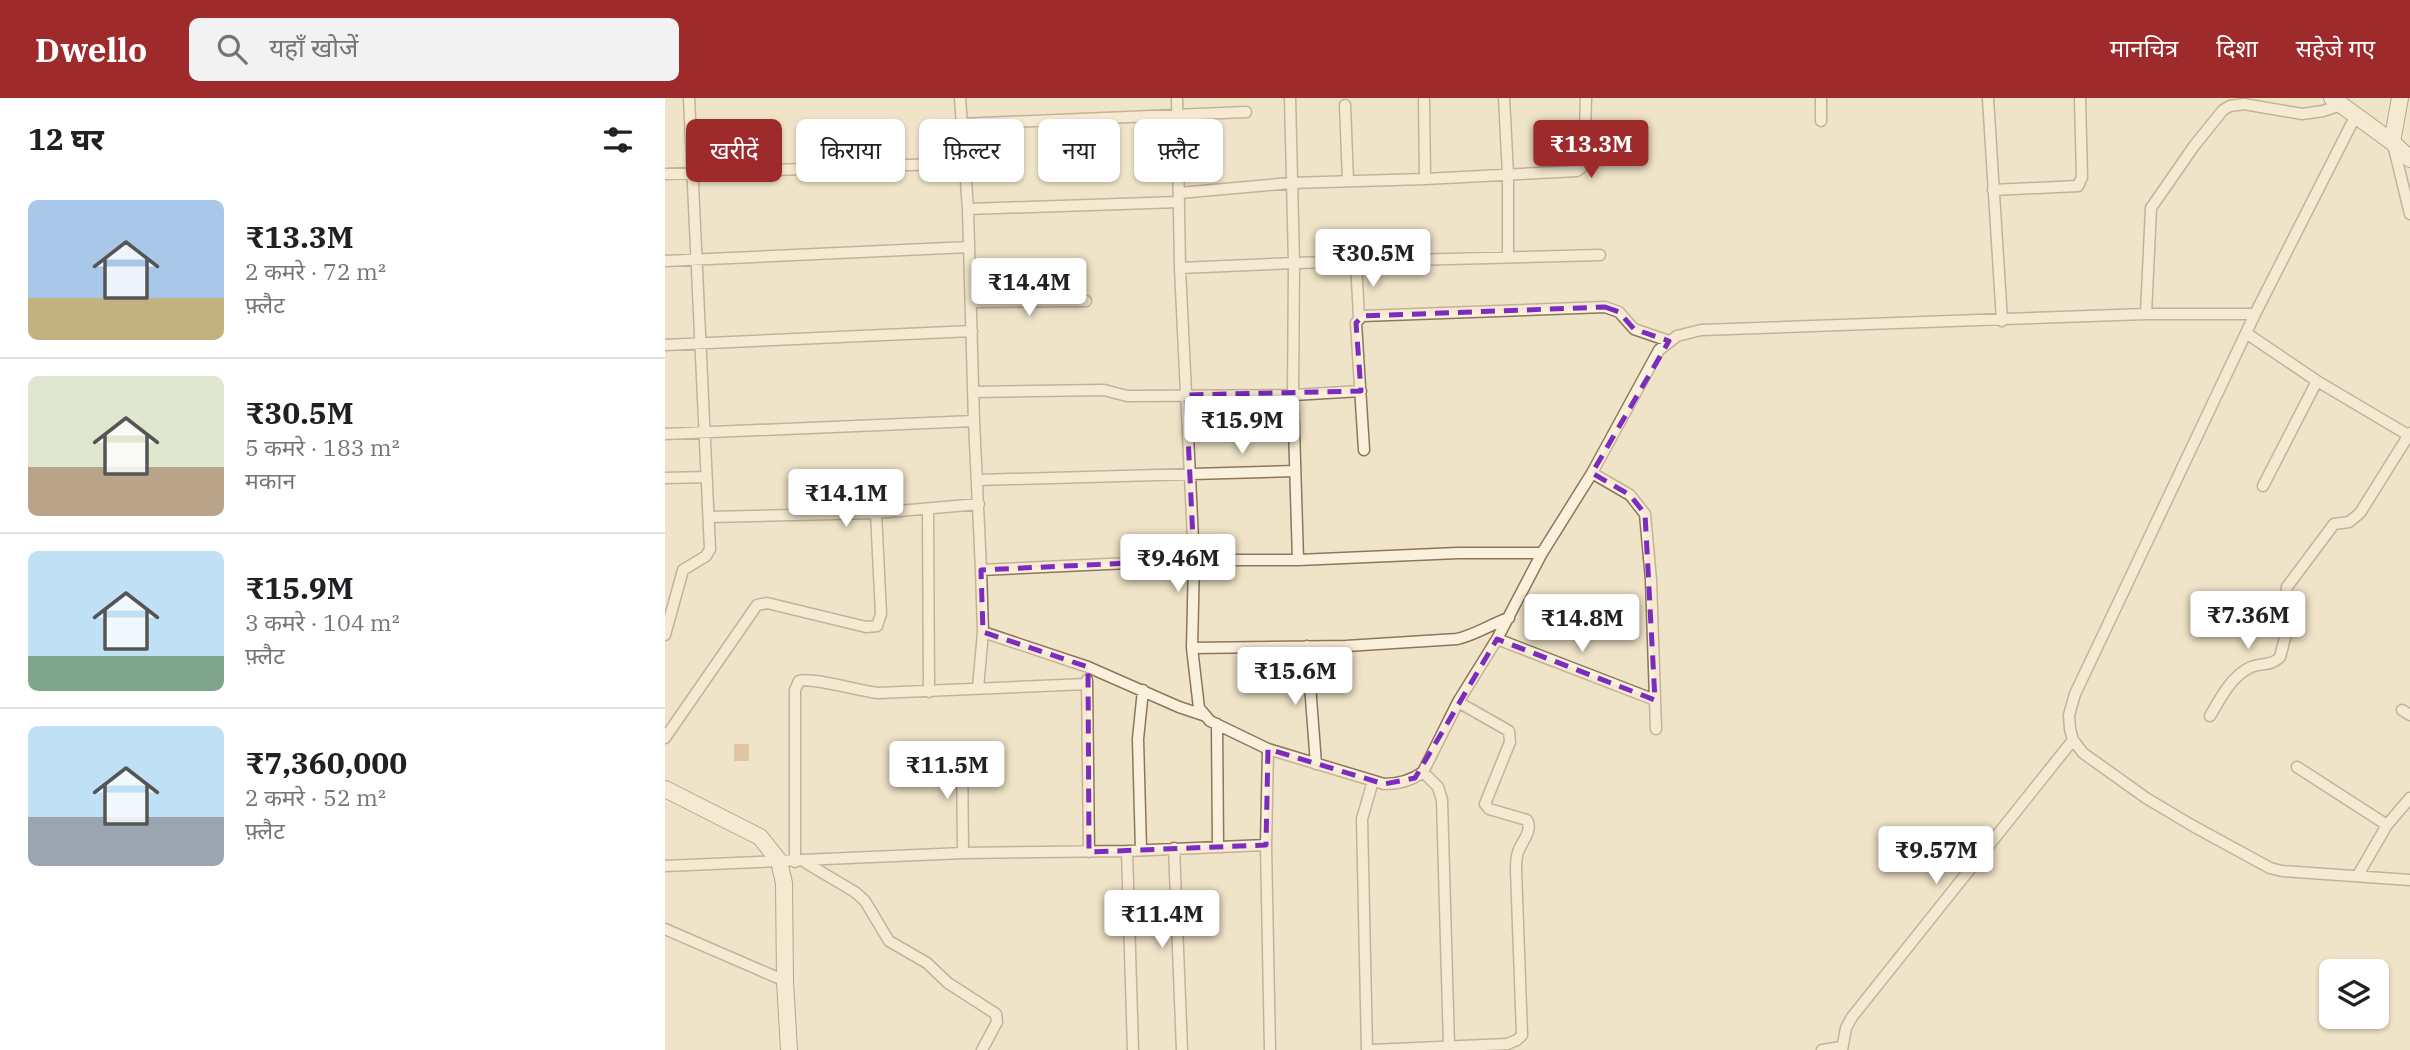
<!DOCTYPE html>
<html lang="hi">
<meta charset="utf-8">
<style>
body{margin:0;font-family:"IBM Plex Serif","Noto Sans Devanagari",serif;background:#f2f2f2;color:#202124;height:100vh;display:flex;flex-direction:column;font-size:26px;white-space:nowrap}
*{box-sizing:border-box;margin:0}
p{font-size:23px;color:#757577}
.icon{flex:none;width:38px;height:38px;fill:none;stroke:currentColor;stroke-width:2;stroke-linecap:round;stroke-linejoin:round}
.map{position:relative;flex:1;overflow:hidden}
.drawer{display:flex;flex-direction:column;background:#fff;width:665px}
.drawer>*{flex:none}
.banner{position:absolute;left:21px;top:21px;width:665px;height:63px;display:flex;gap:14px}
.controls{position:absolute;left:1654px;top:861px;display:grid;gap:14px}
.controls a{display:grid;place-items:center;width:70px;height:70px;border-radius:10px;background:#fff;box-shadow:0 2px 5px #0004;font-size:35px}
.price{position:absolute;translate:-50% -60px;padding:0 16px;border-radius:7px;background:#fff;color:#222;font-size:23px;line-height:46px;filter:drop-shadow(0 2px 4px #0008)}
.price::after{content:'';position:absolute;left:50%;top:42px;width:21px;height:16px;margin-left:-10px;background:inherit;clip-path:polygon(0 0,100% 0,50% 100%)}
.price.selected{background:#9e2a2b;color:#fff}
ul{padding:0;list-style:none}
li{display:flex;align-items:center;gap:21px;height:175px;padding:0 28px}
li+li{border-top:2px solid #e0e0e0}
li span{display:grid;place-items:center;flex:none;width:196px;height:140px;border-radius:10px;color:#555}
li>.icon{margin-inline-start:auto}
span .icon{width:84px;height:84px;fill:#fffc;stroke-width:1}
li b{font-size:30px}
h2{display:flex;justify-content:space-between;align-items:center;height:84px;padding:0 28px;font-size:30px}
.chip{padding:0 24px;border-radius:10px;background:#fff;box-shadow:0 2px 5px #0004;font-size:24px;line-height:63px}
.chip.selected{background:#9e2a2b;color:#fff}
header{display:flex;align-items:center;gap:42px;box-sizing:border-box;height:98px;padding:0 35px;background:#9e2a2b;color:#fff}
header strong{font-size:33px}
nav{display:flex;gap:38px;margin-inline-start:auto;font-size:24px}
.search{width:490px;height:63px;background:#f2f2f2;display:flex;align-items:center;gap:18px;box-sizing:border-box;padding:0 24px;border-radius:10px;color:#757577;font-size:26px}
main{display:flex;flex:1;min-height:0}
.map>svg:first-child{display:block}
.building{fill:#cf9f7d}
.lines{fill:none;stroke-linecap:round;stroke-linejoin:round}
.street-casing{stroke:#8d765c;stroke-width:13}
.secondary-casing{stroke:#6f573f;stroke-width:18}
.street{stroke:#faf1dc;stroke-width:10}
.secondary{stroke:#faf1dc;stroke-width:16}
.marked{fill:none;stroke:#7b2cbf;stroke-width:5;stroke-dasharray:14 9;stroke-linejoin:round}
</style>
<header>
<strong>Dwello</strong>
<div class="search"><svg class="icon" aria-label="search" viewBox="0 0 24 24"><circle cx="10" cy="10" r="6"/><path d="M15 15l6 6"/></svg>यहाँ खोजें</div>
<nav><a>मानचित्र</a><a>दिशा</a><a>सहेजे गए</a></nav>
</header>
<main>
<section class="drawer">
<h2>12 घर<svg class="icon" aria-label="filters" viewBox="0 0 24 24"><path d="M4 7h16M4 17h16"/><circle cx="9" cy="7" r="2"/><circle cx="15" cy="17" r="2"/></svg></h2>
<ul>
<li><span style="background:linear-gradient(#a9c7e8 70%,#c2b280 0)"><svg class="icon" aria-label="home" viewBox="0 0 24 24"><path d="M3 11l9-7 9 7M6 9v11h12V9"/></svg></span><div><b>₹13.3M</b><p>2 कमरे · 72 m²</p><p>फ़्लैट</p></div></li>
<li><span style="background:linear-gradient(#dfe7d0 65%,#b9a48a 0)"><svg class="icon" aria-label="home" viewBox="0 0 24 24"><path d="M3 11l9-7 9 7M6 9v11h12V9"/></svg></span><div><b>₹30.5M</b><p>5 कमरे · 183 m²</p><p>मकान</p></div></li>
<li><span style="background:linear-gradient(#bfe0f5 75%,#7fa58c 0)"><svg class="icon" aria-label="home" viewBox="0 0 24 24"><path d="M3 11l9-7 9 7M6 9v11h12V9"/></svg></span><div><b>₹15.9M</b><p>3 कमरे · 104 m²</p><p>फ़्लैट</p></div></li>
<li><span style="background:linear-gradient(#bfe0f5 65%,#9aa5b1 0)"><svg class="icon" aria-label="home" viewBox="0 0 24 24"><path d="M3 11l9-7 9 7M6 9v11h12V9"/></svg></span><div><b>₹7,360,000</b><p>2 कमरे · 52 m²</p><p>फ़्लैट</p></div></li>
</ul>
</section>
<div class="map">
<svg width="1745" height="952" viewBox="0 0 1745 952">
<rect width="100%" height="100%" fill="#f0e4c8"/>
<path class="building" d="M69 646H84V663H69Z"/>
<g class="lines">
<g class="street-casing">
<path id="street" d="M295 0 303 111 309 323 316 472 318 534 313 590
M512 0 515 170 529 462 527 550 534 610 545 623 603 651 601 747 605 952
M625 0 629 165 628 297 633 462
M839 0 843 77V158
M1156 0V23
M1323 0 1337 223
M759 2 760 81
M680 7 683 83
M1691 17 1590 216 1410 596 1404 617 1405 631 1408 642 1418 655 1481 700 1528 728 1605 770 1617 773 1745 782
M296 26 581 14
M1728 46 1745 116
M0 76 299 65
M1328 92 1413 88 1417 79 1415 0
M514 95 626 85 760 81 912 73 917 69 919 63 921 0
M303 111 514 104
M0 163 304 149
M691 163 694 220
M515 170 629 165 935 157
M306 204 421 203
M1481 216 1486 110 1529 48 1558 12 1565 8 1579 6 1637 16 1658 13 1676 7
M1581 235 1652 283 1743 337
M0 247 307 233
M308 294 439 292 462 298 628 297 696 293
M0 336 309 323
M699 352 691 225 697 218 940 209 954 214 969 231 1004 243
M927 375 965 397 980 416 986 482 991 631
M0 380 41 379
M313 382 630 373
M1598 388 1652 283
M263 411 264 594
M45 419 211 415 314 406
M316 472 529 462H633L793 455H877
M318 534 423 569 514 609 538 617
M0 537 18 472 41 458 45 451 24 0
M832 541 990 602
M642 548 651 666
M527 550 681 548 792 541C810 537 826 526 844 520
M422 582 424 754
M1737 612 1745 617
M1545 618C1555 601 1566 579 1584 570 1595 564 1606 569 1615 559L1628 509 1621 496 1622 489 1669 426 1684 424 1695 415 1745 335
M552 626 553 749
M0 640 92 507 102 505 201 529 212 528 216 516 211 415
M297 650 298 755
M603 651 719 686C734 686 746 683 758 674L793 604 832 541 877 455 927 375 994 252 1012 238 1036 232 1481 216H1590
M1632 669 1722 727
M758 674 773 689 777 702 784 948
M509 750 517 952
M476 752 473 641 478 592
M462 753 468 952
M130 764V592L134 583C146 579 195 593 213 595L422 586
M141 765 190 794 200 803 224 843 262 865 283 885 331 916 332 924 317 952
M0 768 298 755 462 753 601 747
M1693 777 1722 727 1745 700
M0 831 120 883
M702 952 697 721 708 683
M707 952 842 946 852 942 857 937 851 772C851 766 851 760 853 754 857 743 868 733 862 722L824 711 820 706 845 644 844 633 793 604
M1157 952 1177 949
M1177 952 1181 930 1187 919 1408 642"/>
</g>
<g class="secondary-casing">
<path id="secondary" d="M1667 0 1727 44 1745 61
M1727 44 1735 0
M0 691 95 739 114 763 119 785 120 883 124 952"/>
</g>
<use href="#street" class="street"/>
<use href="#secondary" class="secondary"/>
</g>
<path d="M0 0H1745V952H0ZM940 209 954 214 969 231 1004 243 927 375 965 397 980 416 990 602 832 541 750 680 719 686 603 651 601 747 424 754 423 569 318 534 316 472 529 462 521 297 696 293 691 225 697 218Z" fill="#f0e4c8" fill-opacity=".55" fill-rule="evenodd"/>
<path class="marked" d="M940 209 954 214 969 231 1004 243 927 375 965 397 980 416 990 602 832 541 750 680 719 686 603 651 601 747 424 754 423 569 318 534 316 472 529 462 521 297 696 293 691 225 697 218Z"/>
</svg>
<div class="controls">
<a><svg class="icon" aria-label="layers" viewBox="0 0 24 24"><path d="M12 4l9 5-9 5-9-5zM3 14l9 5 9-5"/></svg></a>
</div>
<b class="price selected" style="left:926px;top:82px">₹13.3M</b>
<b class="price" style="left:708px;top:191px">₹30.5M</b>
<b class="price" style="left:364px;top:220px">₹14.4M</b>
<b class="price" style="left:577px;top:358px">₹15.9M</b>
<b class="price" style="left:181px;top:431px">₹14.1M</b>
<b class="price" style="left:513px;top:496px">₹9.46M</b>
<b class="price" style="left:1583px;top:553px">₹7.36M</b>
<b class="price" style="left:917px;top:556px">₹14.8M</b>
<b class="price" style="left:630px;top:609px">₹15.6M</b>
<b class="price" style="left:282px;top:703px">₹11.5M</b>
<b class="price" style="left:1271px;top:788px">₹9.57M</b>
<b class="price" style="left:497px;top:852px">₹11.4M</b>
<div class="banner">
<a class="chip selected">खरीदें</a>
<a class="chip">किराया</a>
<a class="chip">फ़िल्टर</a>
<a class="chip">नया</a>
<a class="chip">फ़्लैट</a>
</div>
</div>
</main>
